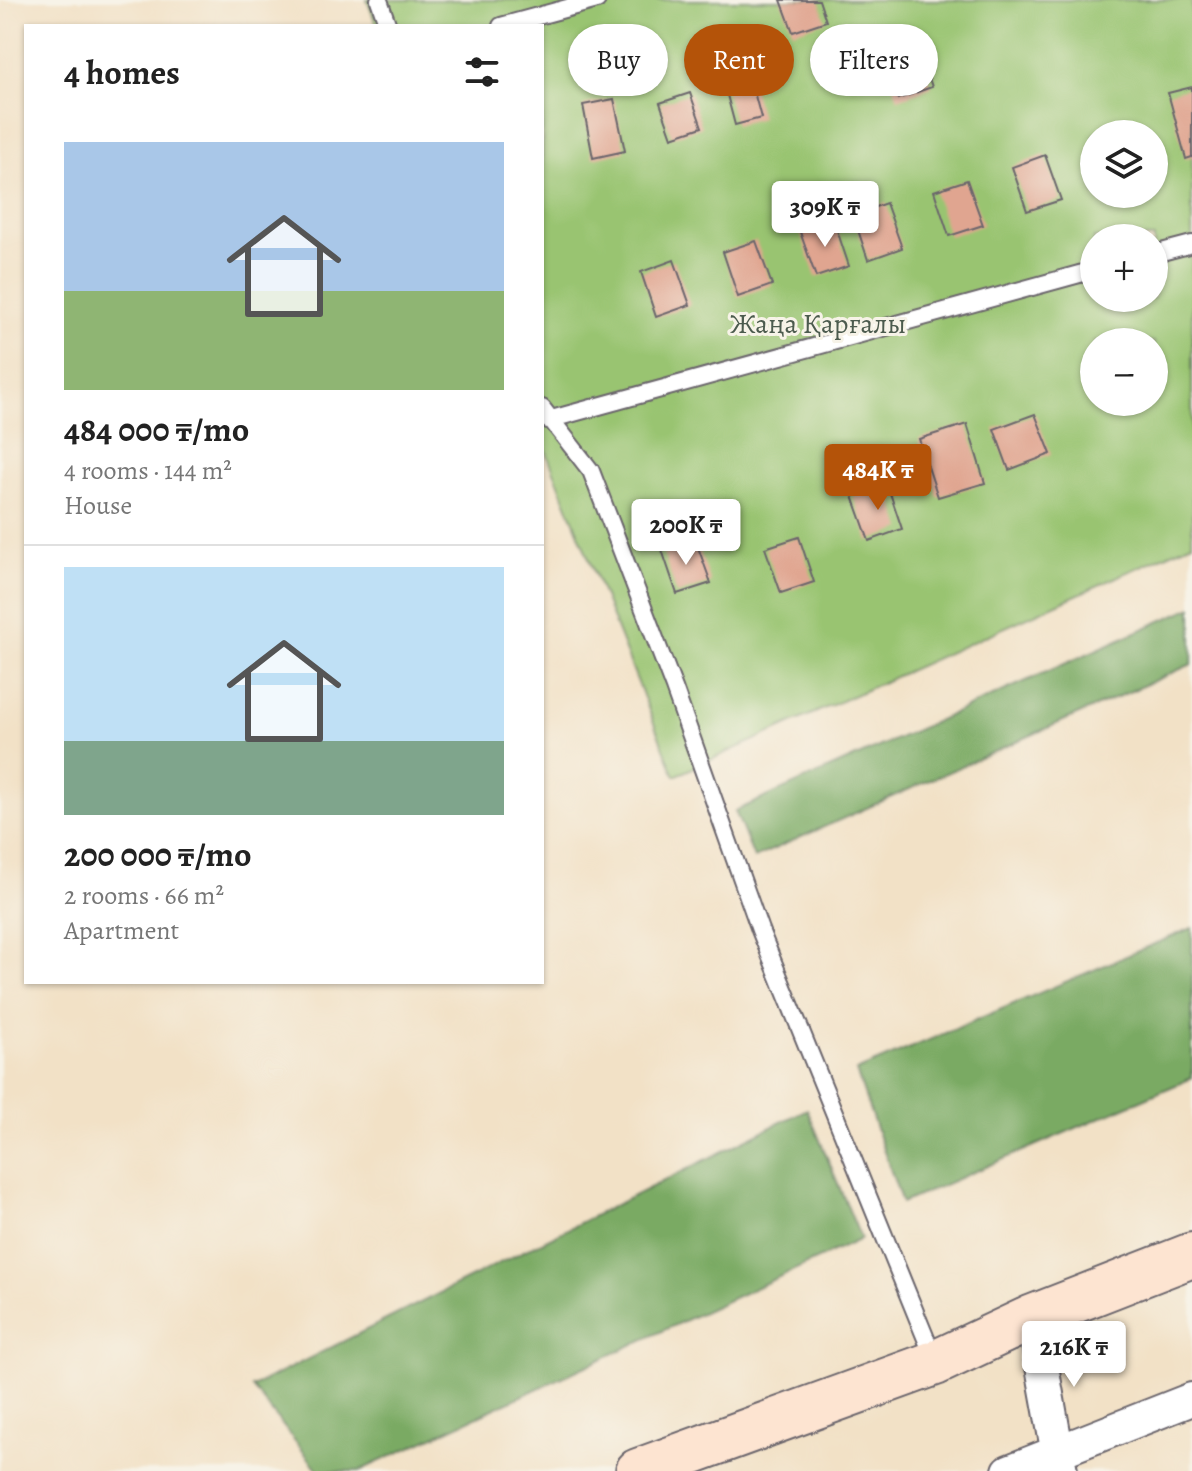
<!DOCTYPE html>
<meta charset="utf-8">
<style>
body{margin:0;font-family:Alegreya,serif;background:#f2f2f2;color:#222;height:100vh;display:flex;flex-direction:column;font-size:30px;white-space:nowrap}
*{box-sizing:border-box;margin:0}
p{font-size:26px;color:#767676}
.icon{flex:none;width:44px;height:44px;fill:none;stroke:currentColor;stroke-width:2;stroke-linecap:round;stroke-linejoin:round}
.map{position:relative;flex:1;overflow:hidden}
.side{position:absolute;left:24px;top:24px;width:520px;height:960px;display:flex;flex-direction:column;background:#fff;border-radius:0px;box-shadow:0 2px 6px #0004}
.side>*{flex:none}
.hud{position:absolute;left:568px;top:24px;width:504px;height:72px;display:flex;gap:16px}
.tools{position:absolute;left:1080px;top:120px;display:grid;gap:16px}
.tools a{display:grid;place-items:center;width:88px;height:88px;border-radius:50%;background:#fff;box-shadow:0 2px 6px #0004;font-size:40px}
.price{position:absolute;translate:-50% -68px;padding:0 18px;border-radius:8px;background:#fff;color:#222;font-size:26px;line-height:52px;filter:drop-shadow(0 2px 4px #0008)}
.price::after{content:'';position:absolute;left:50%;top:48px;width:24px;height:18px;margin-left:-12px;background:inherit;clip-path:polygon(0 0,100% 0,50% 100%)}
.price.current{background:#b45309;color:#fff}
ul{padding:0;list-style:none}
li{display:grid;align-content:center;gap:16px;height:424px;padding:0 40px}
li+li{border-top:2px solid #e0e0e0}
li span{display:grid;place-items:center;height:248px;border-radius:0px;color:#555}
li>.icon{margin-inline-start:auto}
span .icon{width:144px;height:144px;fill:#fffc;stroke-width:1}
li b{font-size:34px}
h2{display:flex;justify-content:space-between;align-items:center;height:96px;padding:0 40px;font-size:34px}
.tag{padding:0 28px;border-radius:36px;background:#fff;box-shadow:0 2px 6px #0004;font-size:28px;line-height:72px}
.tag.current{background:#b45309;color:#fff}
.map>svg:first-child{display:block}
.green{fill:#99c471;stroke:#5e7356;stroke-width:2;fill-rule:evenodd}
.forest{fill:#7aaa63;stroke:#4e664f;stroke-width:2}
.building{fill:#e0a590}
.lines{fill:none;stroke-linecap:round;stroke-linejoin:round}
.service-casing{stroke:#6b656c;stroke-width:20}
.minor-casing{stroke:#6b656c;stroke-width:36}
.secondary-casing{stroke:#6b656c;stroke-width:48}
.service{stroke:#fff;stroke-width:16}
.minor{stroke:#fff;stroke-width:32}
.secondary{stroke:#fde4d1;stroke-width:44}
.labels{text-anchor:middle;stroke-width:6;stroke-linejoin:round;paint-order:stroke}
.park-label{font-size:28px;fill:#4c5b4e;stroke:#f7f3e8}
</style>
<div class="map">
<svg width="1192" height="1471" viewBox="0 0 1192 1471">
<rect width="100%" height="100%" fill="#f7f3e8"/>
<filter id="ink" filterUnits="userSpaceOnUse"><feTurbulence type="fractalNoise" baseFrequency=".0125" numOctaves="2"/><feDisplacementMap in="SourceGraphic" scale="16" xChannelSelector="R" yChannelSelector="G"/><feConvolveMatrix kernelMatrix="1 2 1 2 8 2 1 2 1" color-interpolation-filters="sRGB"/></filter>
<filter id="wash" filterUnits="userSpaceOnUse"><feTurbulence type="fractalNoise" baseFrequency=".006" numOctaves="4" result="noise"/><feDisplacementMap in="SourceGraphic" scale="32" xChannelSelector="R" yChannelSelector="G"/><feGaussianBlur stdDeviation="1.8" result="paint"/><feColorMatrix in="noise" values="0 0 0 0 0 0 0 0 0 0 0 0 0 0 0 0 0 1.4 0 .05"/><feComposite in="paint" operator="in"/></filter>
<g filter="url(#wash)">
<rect width="100%" height="100%" fill="#f2e1c6"/>
<path class="green" d="M367 0H1192V543L675 776 542 441V26H377ZM1094 134H1154V194H1094ZM1094 238H1154V298H1094ZM1094 342H1154V402H1094Z"/>
<path class="forest" d="M1192 607V664L754 858 735 811Z
M1192 928V1078L902 1203 856 1071Z
M807 1109 861 1239 359 1471H319L252 1387Z"/>
<g id="blocks">
<path class="building" d="M781 0H819L826 21 793 32Z
M916 42 932 87 898 99 883 54Z
M749 73 761 118 735 125 723 80Z
M1192 87V157L1186 159 1168 93Z
M690 93 702 127 672 137 660 103Z
M614 99 625 151 593 158 583 105Z
M1045 155 1061 200 1027 211 1012 167Z
M967 180 983 225 949 236 934 191Z
M886 203 902 248 868 260 853 215Z
M834 221 849 266 816 277 800 232Z
M756 241 772 285 738 297 723 252Z
M674 260 690 305 656 317 641 272Z
M1035 414 1051 454 1009 470 994 429Z
M967 424 985 483 938 497 919 439Z
M887 484 902 529 869 541 853 496Z
M799 537 814 582 781 593 765 548Z
M695 539 711 583 677 594 662 550Z"/>
</g>
</g>
<g filter="url(#ink)">
<use href="#blocks" fill-opacity="0" stroke="#6b656c" stroke-width="2"/>
<g class="lines">
<g class="service-casing">
<path id="service" d="M379 0 388 26
M501 26 597 0
M1154 254 1192 244
M542 408 591 471 674 688 760 930 935 1361
M548 420 1094 270"/>
</g>
<g class="minor-casing">
<path id="minor" d="M1033 1317 1061 1471
M1009 1471 1192 1399"/>
</g>
<g class="secondary-casing">
<path id="secondary" d="M638 1471 935 1363 1033 1317 1192 1255"/>
</g>
<use href="#service" class="service"/>
<use href="#minor" class="minor"/>
<use href="#secondary" class="secondary"/>
</g>
</g>
<g class="labels">
<g class="park-label">
<text x="818" y="333">Жаңа Қарғалы</text>
</g>
</g>
</svg>
<div class="tools">
<a><svg class="icon" aria-label="layers" viewBox="0 0 24 24"><path d="M12 4l9 5-9 5-9-5zM3 14l9 5 9-5"/></svg></a>
<a>+</a>
<a>−</a>
</div>
<b class="price" style="left:825px;top:249px">309K ₸</b>
<b class="price current" style="left:878px;top:512px">484K ₸</b>
<b class="price" style="left:686px;top:567px">200K ₸</b>
<b class="price" style="left:1074px;top:1389px">216K ₸</b>
<div class="hud">
<a class="tag">Buy</a>
<a class="tag current">Rent</a>
<a class="tag">Filters</a>
</div>
<section class="side">
<h2>4 homes<svg class="icon" aria-label="filters" viewBox="0 0 24 24"><path d="M4 7h16M4 17h16"/><circle cx="9" cy="7" r="2"/><circle cx="15" cy="17" r="2"/></svg></h2>
<ul>
<li><span style="background:linear-gradient(#a9c7e8 60%,#8fb573 0)"><svg class="icon" aria-label="home" viewBox="0 0 24 24"><path d="M3 11l9-7 9 7M6 9v11h12V9"/></svg></span><div><b>484 000 ₸/mo</b><p>4 rooms · 144 m²</p><p>House</p></div></li>
<li><span style="background:linear-gradient(#bfe0f5 70%,#7fa58c 0)"><svg class="icon" aria-label="home" viewBox="0 0 24 24"><path d="M3 11l9-7 9 7M6 9v11h12V9"/></svg></span><div><b>200 000 ₸/mo</b><p>2 rooms · 66 m²</p><p>Apartment</p></div></li>
</ul>
</section>
</div>
